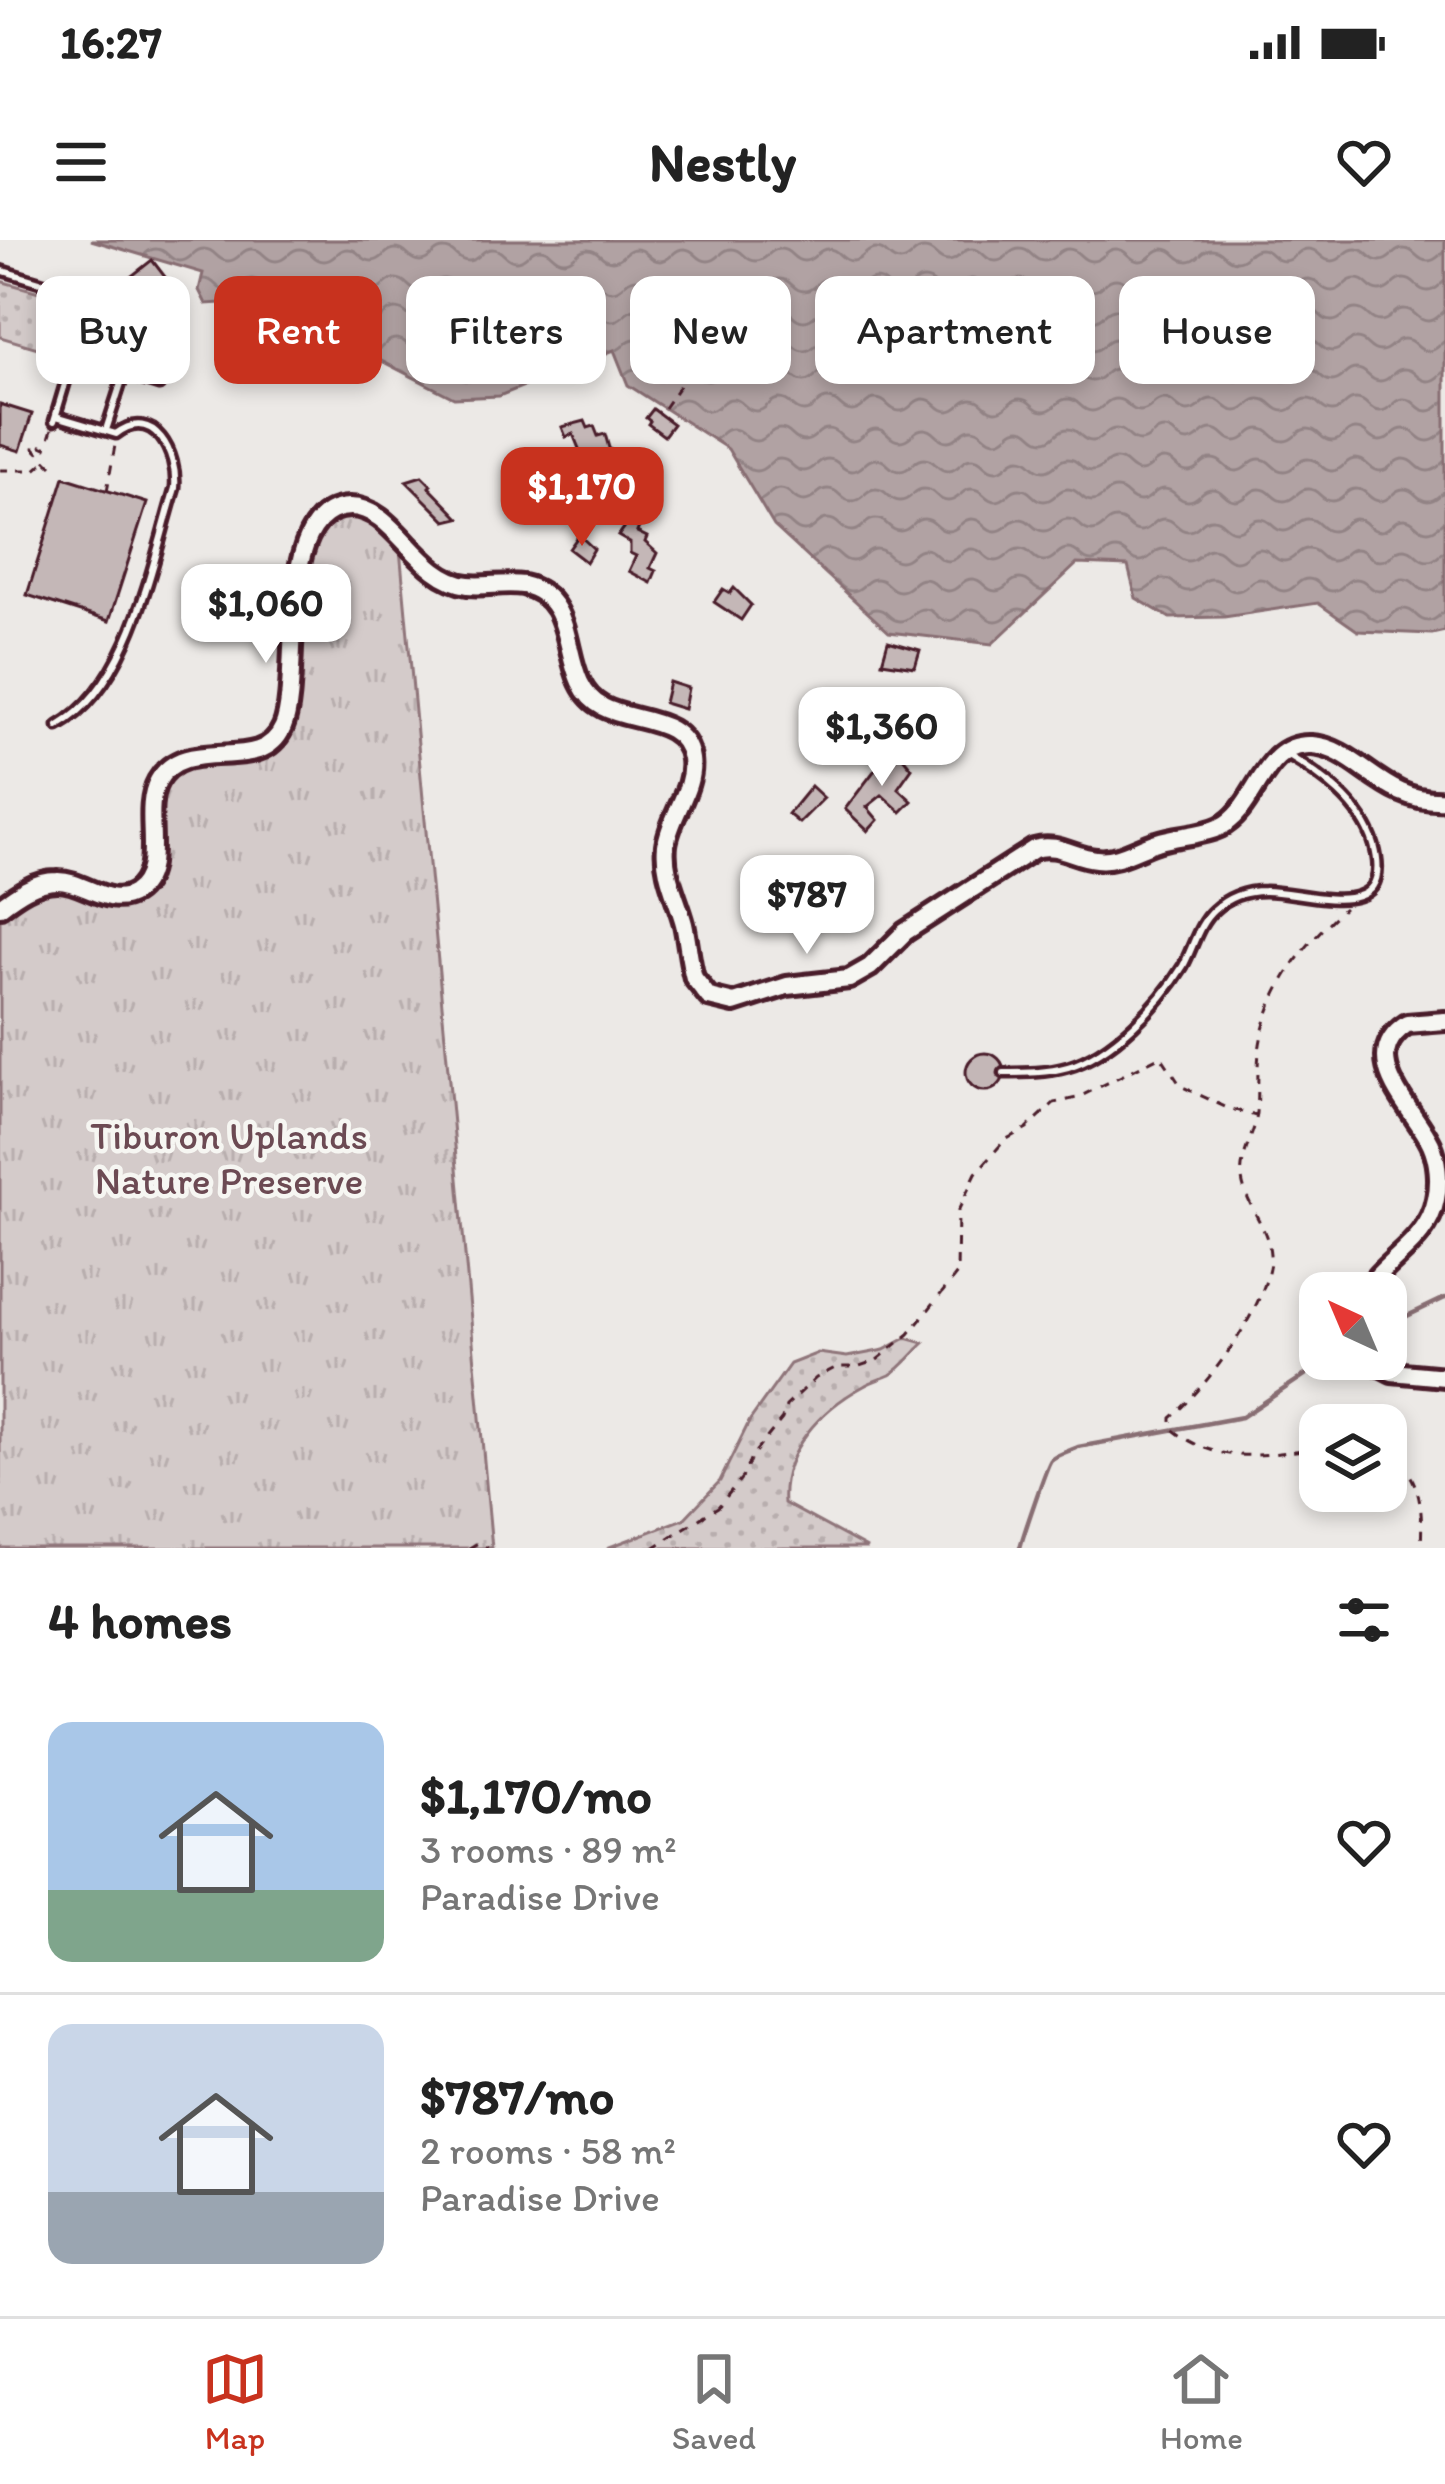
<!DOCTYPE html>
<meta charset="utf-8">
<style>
body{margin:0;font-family:Itim,sans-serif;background:#f2f2f2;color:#222;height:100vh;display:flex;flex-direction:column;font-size:45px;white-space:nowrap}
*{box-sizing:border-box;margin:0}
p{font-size:39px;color:#767676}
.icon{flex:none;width:66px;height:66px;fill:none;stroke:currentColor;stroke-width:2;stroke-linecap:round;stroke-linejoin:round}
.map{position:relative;height:1308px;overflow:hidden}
.panel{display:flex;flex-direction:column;background:#fff;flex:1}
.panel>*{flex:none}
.top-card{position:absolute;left:36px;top:36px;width:1374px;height:108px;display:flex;gap:24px}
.needle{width:78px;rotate:316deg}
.tools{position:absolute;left:1299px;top:1032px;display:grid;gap:24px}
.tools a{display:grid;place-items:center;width:108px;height:108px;border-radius:24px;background:#fff;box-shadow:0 6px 18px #0003;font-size:60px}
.price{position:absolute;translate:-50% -102px;padding:0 27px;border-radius:24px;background:#fff;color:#222;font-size:39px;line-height:78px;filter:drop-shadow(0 3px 6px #0008)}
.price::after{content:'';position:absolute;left:50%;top:72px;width:36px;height:27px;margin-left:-18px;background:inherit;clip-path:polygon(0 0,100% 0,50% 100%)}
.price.current{background:#c8321e;color:#fff}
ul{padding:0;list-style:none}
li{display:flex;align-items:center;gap:36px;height:300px;padding:0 48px}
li+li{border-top:3px solid #e0e0e0}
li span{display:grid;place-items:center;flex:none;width:336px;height:240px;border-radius:24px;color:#555}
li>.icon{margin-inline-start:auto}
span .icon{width:144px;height:144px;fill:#fffc;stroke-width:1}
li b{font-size:51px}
h2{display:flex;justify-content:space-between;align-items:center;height:144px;padding:0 48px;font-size:51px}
.pill{padding:0 42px;border-radius:24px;background:#fff;box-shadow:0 6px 18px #0003;font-size:42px;line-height:108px}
.pill.current{background:#c8321e;color:#fff}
.status{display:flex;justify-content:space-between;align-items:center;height:84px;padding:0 60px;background:#fff;direction:ltr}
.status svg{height:33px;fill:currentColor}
header{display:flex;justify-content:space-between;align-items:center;height:156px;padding:0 48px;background:#fff;font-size:54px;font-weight:700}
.tabs{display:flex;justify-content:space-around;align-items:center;height:168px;border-top:3px solid #e0e0e0;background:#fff;font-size:33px;color:#767676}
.tabs a{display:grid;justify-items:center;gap:6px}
.tabs .current{color:#c8321e}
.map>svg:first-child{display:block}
.grass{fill:url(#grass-dots);stroke:#8f757a;stroke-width:3}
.park{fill:url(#park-tufts);stroke:#8f757a;stroke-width:3}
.water{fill:url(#water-waves);stroke:#886e73;stroke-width:3}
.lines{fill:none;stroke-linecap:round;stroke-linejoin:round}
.stream{stroke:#886e73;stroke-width:4.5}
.building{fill:#c4b7b7;stroke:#4a1f2b;stroke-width:3}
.lane-casing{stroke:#4a1f2b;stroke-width:15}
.secondary-casing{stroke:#4a1f2b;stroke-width:26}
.path{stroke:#4a1f2b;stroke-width:3;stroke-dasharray:9 9;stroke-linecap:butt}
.lane{stroke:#f6f6f2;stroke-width:6}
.secondary{stroke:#f6f6f2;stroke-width:16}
.labels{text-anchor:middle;stroke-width:9;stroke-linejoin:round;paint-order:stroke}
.park-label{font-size:39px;fill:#6c4a53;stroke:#f6f6f2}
</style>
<div class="status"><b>16:27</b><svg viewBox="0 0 49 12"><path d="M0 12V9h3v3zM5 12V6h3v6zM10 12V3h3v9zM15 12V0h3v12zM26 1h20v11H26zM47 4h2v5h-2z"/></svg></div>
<header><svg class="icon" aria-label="menu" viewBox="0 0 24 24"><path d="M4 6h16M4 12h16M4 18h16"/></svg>Nestly<svg class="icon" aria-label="heart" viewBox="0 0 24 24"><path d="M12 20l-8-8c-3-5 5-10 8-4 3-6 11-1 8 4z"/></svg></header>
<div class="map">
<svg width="1445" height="1308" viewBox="0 0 1445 1308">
<defs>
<pattern id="grass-dots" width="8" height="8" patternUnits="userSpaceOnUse" patternTransform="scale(3)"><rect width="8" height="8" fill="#d4cbca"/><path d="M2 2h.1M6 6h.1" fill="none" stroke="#b8aeae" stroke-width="1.8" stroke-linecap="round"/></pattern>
<pattern id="park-tufts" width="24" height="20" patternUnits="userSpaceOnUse" patternTransform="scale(3)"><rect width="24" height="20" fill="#d4cbca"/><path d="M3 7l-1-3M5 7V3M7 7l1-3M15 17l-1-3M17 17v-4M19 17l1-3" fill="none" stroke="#b8aeae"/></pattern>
<pattern id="water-waves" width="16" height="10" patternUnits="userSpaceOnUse" patternTransform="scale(3)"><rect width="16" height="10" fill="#b1a2a3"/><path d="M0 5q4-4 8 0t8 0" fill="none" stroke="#928385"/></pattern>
</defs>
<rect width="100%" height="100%" fill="#ece9e6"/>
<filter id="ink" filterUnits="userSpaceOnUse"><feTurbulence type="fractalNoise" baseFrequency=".00833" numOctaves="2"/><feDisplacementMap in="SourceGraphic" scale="24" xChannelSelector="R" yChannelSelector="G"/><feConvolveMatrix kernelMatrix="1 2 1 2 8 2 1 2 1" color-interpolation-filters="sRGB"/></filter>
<g filter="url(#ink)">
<path class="grass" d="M0 41 82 64 68 117 0 97Z
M94 68 165 89 153 128 82 106Z
M906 1098 924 1103C913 1113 902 1128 890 1135 881 1139 872 1141 864 1146 821 1169 780 1212 784 1263L867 1308H607L684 1279 720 1241 750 1180 790 1124 818 1113 847 1117 884 1110Z"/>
<path class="park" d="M350 267 399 298 492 1308H0V667L38 644 103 656 137 651 161 536 278 497 295 347 315 290Z"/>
<path class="water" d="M91 0H1445V391L1432 394 1358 391 1318 363 1224 377 1170 378 1136 358 1128 326 1077 324 992 404 889 392 774 286 728 209 628 145 614 110 499 156 454 158 309 84 254 61 206 64 199 50 203 33Z"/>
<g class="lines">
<path class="stream" d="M1386 1086 1445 1058
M1020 1308C1022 1299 1047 1224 1051 1220 1057 1214 1070 1211 1078 1207L1242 1177 1329 1119"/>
</g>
<path class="building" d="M152 20 172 46 148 65 128 39Z
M0 164 32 174 20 211 0 205Z
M653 169 673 184 664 196 648 184 650 181 646 178Z
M585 181 588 188 594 186 598 196 605 194 609 208 619 219 592 236 585 220 587 214 582 216 573 194 566 197 562 187Z
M422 236 431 245 429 247 459 278 446 281 406 241Z
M64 237 147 263 109 381 27 355Z
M630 280 640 285 637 292 647 297 645 302 657 313 650 328 656 331 651 343 629 331 636 316 630 313V303L618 296Z
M579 295 594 309 586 322 569 309Z
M734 348 751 365 741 380 714 362 723 349 730 353Z
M888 401 920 410 915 427 882 422Z
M669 442 688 448 684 469 664 463Z
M891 509H896L912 528 898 548 912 561 901 572 882 555 867 567 878 580 868 591 845 569Z
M811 546 824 558 799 583 788 574Z
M966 832a19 19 0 1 1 38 0a19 19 0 1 1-38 0Z"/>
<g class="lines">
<g class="lane-casing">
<path id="lane" d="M0 30 180 84 159 145 74 118
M56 176 116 194C154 165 178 214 175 248 152 323 131 445 58 486
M54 181 91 57
M106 190 124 134
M1004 833C1026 833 1047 833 1068 827 1112 814 1160 764 1183 726 1193 708 1198 684 1214 670 1228 657 1245 651 1264 651 1303 650 1397 688 1374 605 1362 564 1321 535 1287 515"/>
</g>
<g class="secondary-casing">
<path id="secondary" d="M0 667C16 655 35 641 57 641 83 640 109 669 134 653 168 630 140 573 158 541 186 492 261 538 283 487 303 441 272 268 350 267 395 267 417 339 468 345 486 347 505 342 523 345 586 359 554 442 603 467 632 483 685 476 691 519 695 548 670 576 666 605 663 634 677 657 684 684 688 702 689 720 694 738L709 757 734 763 787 746 849 739 870 727 905 692 1034 609C1058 602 1073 617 1096 619 1118 622 1137 608 1157 602 1178 595 1201 596 1220 587 1258 569 1261 502 1312 505 1358 508 1383 564 1445 560
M1364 1053C1386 1018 1428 1003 1436 959 1440 941 1438 920 1431 904 1414 868 1355 818 1407 784L1445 781
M1367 1119 1392 1132 1445 1137"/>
</g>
<path class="path" d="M664 168 688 133
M52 226 34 208 35 203 46 208 52 189
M0 230H35L43 223
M107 251 115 205
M1320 1208C1264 1214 1220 1228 1171 1188V1178C1205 1149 1273 1060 1270 1014 1268 983 1238 958 1242 927 1244 909 1255 892 1257 873 1259 849 1256 823 1261 799 1271 747 1305 703 1344 668
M1386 1211C1422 1234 1423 1269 1421 1308
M469 1308 478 1303 488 1308
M653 1308 718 1267 744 1235 751 1217 782 1179 786 1166 816 1138 837 1127H857L877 1120 909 1094 957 1034 958 971 976 933 1005 900 1027 888 1054 863 1077 858 1161 816 1181 846 1225 867 1256 876"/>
<use href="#lane" class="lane"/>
<use href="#secondary" class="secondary"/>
</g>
</g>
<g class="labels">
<g class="park-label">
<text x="229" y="909">Tiburon Uplands<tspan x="229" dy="45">Nature Preserve</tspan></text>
</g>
</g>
</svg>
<div class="tools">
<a><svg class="needle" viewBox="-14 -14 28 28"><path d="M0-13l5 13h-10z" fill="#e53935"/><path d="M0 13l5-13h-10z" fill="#767676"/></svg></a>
<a><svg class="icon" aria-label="layers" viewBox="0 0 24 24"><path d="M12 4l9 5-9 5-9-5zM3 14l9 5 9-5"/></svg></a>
</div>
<b class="price current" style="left:582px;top:309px">$1,170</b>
<b class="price" style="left:266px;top:426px">$1,060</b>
<b class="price" style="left:882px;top:549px">$1,360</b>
<b class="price" style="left:807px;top:717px">$787</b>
<div class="top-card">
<a class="pill">Buy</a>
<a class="pill current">Rent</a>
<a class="pill">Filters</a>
<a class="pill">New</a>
<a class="pill">Apartment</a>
<a class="pill">House</a>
</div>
</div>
<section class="panel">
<h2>4 homes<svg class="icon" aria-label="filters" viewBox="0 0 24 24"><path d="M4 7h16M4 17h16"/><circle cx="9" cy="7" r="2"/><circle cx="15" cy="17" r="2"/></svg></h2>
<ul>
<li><span style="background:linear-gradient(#a9c7e8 70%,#7fa58c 0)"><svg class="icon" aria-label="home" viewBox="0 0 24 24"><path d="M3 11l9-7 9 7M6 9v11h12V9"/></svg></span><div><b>$1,170/mo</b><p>3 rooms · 89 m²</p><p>Paradise Drive</p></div><svg class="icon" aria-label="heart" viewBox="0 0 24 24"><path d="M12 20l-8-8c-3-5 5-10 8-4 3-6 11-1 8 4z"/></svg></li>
<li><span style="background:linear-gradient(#c9d6e8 70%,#9aa5b1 0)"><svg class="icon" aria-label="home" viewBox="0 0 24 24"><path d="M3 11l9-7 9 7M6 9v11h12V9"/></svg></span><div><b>$787/mo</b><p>2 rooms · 58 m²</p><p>Paradise Drive</p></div><svg class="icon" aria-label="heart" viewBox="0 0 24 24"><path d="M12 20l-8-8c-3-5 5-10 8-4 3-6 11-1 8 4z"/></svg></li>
</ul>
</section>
<nav class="tabs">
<a class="current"><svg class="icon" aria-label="map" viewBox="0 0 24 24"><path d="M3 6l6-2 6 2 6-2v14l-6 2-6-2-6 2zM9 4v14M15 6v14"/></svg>Map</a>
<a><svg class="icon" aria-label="saved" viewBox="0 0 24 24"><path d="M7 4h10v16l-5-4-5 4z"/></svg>Saved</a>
<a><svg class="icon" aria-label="home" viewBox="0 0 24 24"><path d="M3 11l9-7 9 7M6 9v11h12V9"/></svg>Home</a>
</nav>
